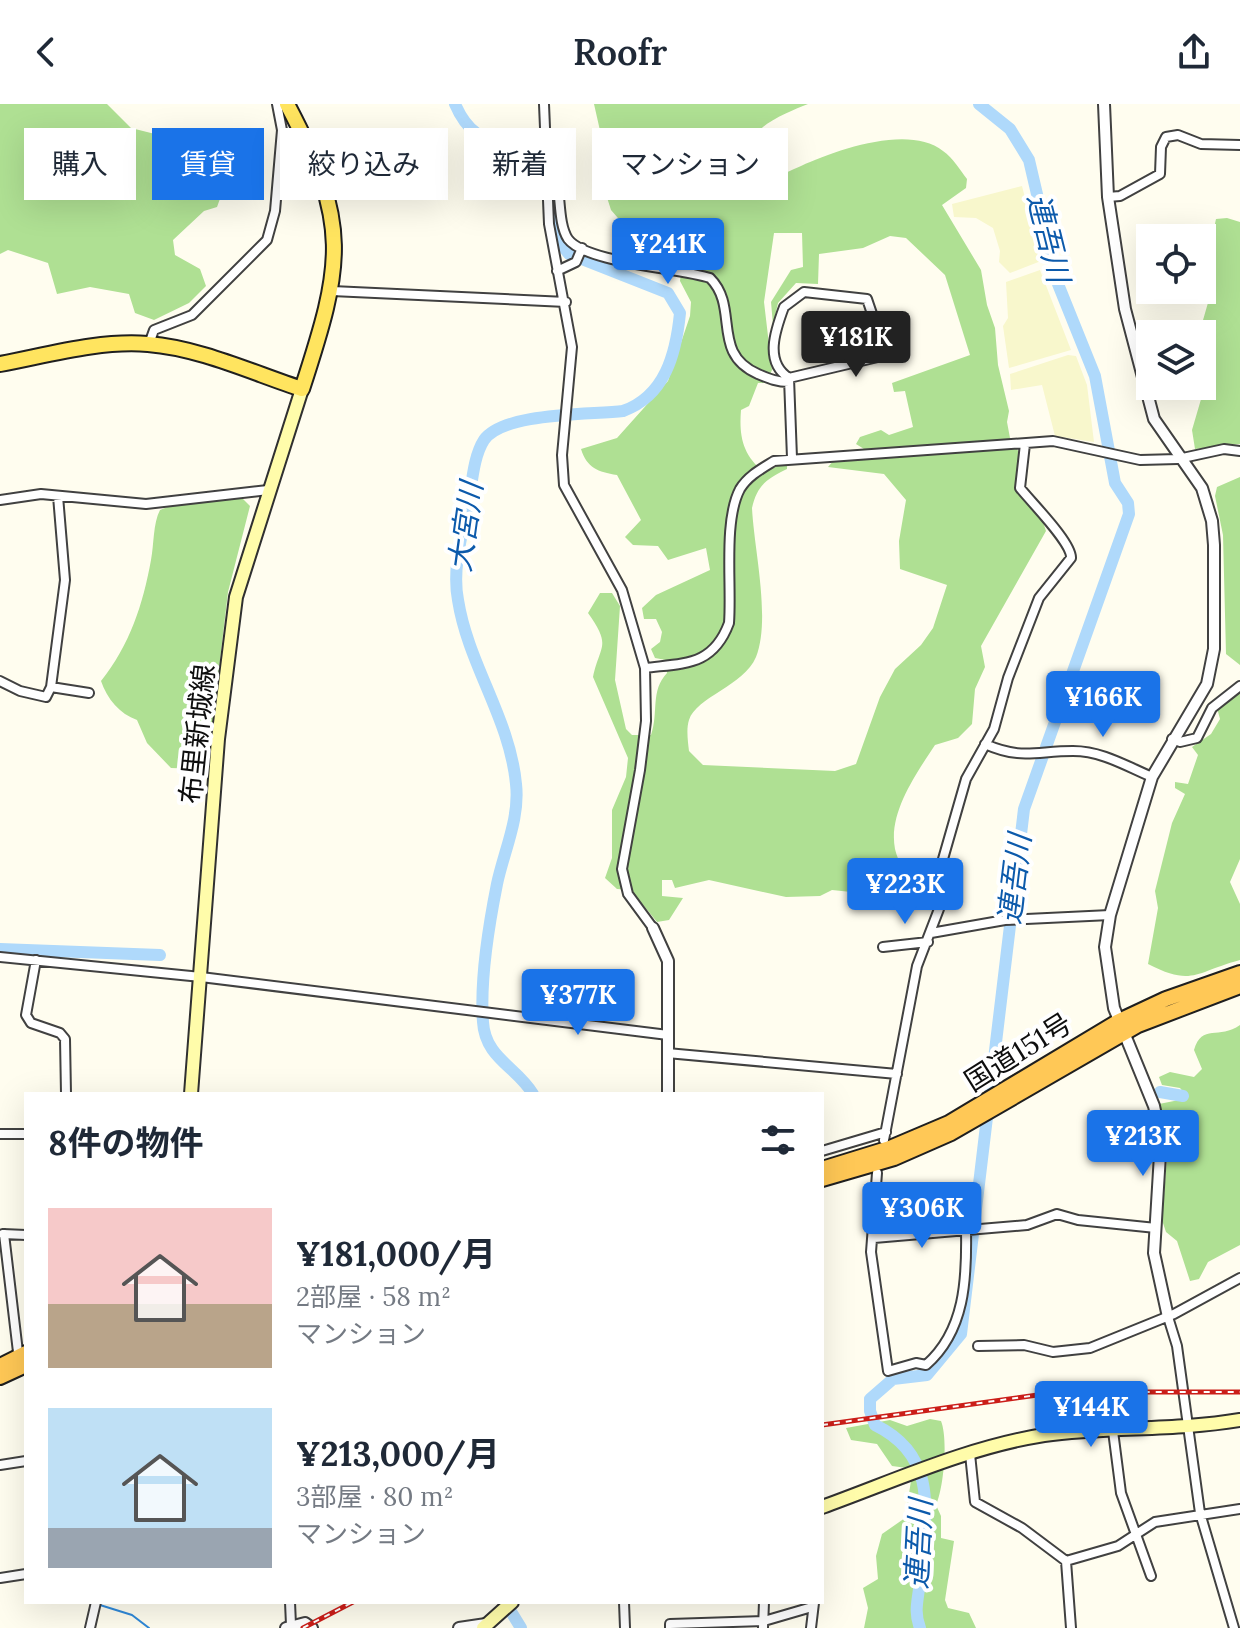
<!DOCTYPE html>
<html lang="ja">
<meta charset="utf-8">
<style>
body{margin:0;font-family:Lora,"Noto Sans JP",serif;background:#f2f2f3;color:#1f2937;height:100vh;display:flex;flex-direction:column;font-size:30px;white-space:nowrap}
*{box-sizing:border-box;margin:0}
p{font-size:26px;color:#747a83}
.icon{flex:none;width:44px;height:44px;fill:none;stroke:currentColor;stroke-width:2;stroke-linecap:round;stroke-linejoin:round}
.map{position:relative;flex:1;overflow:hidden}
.drawer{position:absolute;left:24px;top:988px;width:800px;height:512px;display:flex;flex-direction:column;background:#fff;border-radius:0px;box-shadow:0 8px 32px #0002}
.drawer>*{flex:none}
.top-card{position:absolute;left:24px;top:24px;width:800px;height:72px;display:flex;gap:16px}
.controls{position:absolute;left:1136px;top:120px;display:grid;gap:16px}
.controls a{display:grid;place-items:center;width:80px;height:80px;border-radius:0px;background:#fff;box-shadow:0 8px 32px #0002;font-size:40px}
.price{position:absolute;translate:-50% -68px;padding:0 18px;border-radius:8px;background:#1a73e8;color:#fff;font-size:26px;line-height:52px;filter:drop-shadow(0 2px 4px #0008)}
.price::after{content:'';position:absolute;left:50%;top:48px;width:24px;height:18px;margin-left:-12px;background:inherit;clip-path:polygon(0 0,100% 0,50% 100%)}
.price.active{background:#222;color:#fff}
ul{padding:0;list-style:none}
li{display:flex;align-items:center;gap:24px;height:200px;padding:0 24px}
li span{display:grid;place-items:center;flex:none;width:224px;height:160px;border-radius:0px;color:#555}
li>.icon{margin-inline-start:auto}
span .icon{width:96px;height:96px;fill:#fffc;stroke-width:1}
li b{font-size:34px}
h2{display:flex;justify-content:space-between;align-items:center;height:96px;padding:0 24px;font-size:34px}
.chip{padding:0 28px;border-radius:0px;background:#fff;box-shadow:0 8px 32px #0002;font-size:28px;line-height:72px}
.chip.active{background:#1a73e8;color:#fff}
header{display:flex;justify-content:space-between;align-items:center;height:104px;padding:0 24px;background:#fff;font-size:36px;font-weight:600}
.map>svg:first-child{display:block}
.farmland{fill:#f8f7cc}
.forest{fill:#afe093;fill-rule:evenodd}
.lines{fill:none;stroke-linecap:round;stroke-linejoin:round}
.stream{stroke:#2f89d9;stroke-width:2}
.river{stroke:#afd9fb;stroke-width:12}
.minor-casing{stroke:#414141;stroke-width:12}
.tertiary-casing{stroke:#414141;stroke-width:14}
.secondary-casing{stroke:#303030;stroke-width:16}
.primary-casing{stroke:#1f1f1f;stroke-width:18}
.trunk-casing{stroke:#1f1f1f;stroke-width:18}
.minor{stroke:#fff;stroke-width:8}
.tertiary{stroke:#fff;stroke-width:10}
.secondary{stroke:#fffcaa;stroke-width:12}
.primary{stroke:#ffe45f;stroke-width:14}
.trunk{stroke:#ffc856;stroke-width:14}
.rail-casing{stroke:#cb1e19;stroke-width:5}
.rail{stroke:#fff;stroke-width:2;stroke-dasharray:6;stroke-linecap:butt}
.labels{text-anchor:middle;stroke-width:8;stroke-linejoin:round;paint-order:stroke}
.street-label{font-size:28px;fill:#0e0e0e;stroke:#fff}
.water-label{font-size:30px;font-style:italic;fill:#0c5aab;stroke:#fff}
</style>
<header><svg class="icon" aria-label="back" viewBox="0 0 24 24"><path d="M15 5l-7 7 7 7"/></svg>Roofr<svg class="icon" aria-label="share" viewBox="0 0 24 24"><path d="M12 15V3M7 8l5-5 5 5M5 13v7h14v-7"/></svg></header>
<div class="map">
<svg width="1240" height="1524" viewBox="0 0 1240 1524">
<rect width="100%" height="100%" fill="#fffdef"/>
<path class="farmland" d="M1022 82 1041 157 1010 169 999 158 1000 147 993 124 976 114 954 113 952 100Z
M1040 166 1071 246 1009 264 1003 222 1008 214 1006 178Z
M1068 251 1076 252 1087 281 1094 338 1055 332 1042 281 1011 286 1010 270Z"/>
<path class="forest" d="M0 0H107L131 24 167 33C176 57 181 65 207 70L221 92 217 103 204 107 173 136 175 151 200 165 206 182 189 199 154 216 135 209 129 190 90 183 57 190 48 159 8 146 0 150Z
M594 0H808C786 9 742 25 750 54 752 62 758 70 766 72 777 75 791 66 801 62 836 46 909 20 943 47 953 54 960 66 967 75L966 84 942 101 981 166 987 201 995 224 998 261 1009 307 1007 318 1010 334 1020 350 1018 386 1042 415 1046 427 981 542 985 563 975 585 972 620 958 634 935 641C916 670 888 709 895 745 898 758 907 773 911 786L897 799H868L861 789 832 786 820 792 786 793 709 776 675 784 672 776H662V792L683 794 669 816 657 818 631 786 617 785 605 774 612 754V706L626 673 628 654 593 573C600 540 612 543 588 509L600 489H612L620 502 615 576 626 625 632 631H651C659 608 650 587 667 569L666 556 655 554 651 545 660 538 662 528 656 515H644L642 504 656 491 710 466 706 444 668 456 658 442 633 441 625 433 641 416 617 371C598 368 587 364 581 345L617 334 668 277 690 212 691 198 680 177 685 142 652 136 643 143 611 106 595 56 601 31ZM774 129H802L803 163 791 166 771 198 773 221 778 199 796 179 818 180 819 150 863 144 890 132 906 134 945 171 970 251 892 279 894 288 905 287 913 323 889 331 881 326 860 333 856 340 864 345 863 353 834 356 828 363 884 370 906 396 899 437 900 465 947 481 933 524 921 541 895 565 880 593 856 660 835 667 703 661 689 647C688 638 686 625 689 616 696 593 744 582 756 553 771 515 754 445 752 404 757 382 766 375 787 365V358L764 368C742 351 739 331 741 306L749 302 758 279H766L772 266 764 198Z
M1227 114 1240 118V340L1195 345 1192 326 1204 285 1202 230H1199L1216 171C1206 154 1212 134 1216 115Z
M1240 373V561L1226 550 1223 431 1215 392 1217 383Z
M242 394 250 402 228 488 209 650 201 665 171 664 147 639 137 616C120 610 107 595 101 577 130 541 143 500 151 456 154 441 153 419 160 406L175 400Z
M1240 587V755L1230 778 1240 800V856C1195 868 1193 883 1148 860L1158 804 1155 787 1172 719 1185 690 1175 684V678L1188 680 1198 651 1192 643 1211 630 1220 615 1217 604Z
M1240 921V1141L1208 1158 1199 1175 1190 1177 1177 1137 1166 1128 1162 1116 1168 1041 1159 1000 1179 996 1186 991 1180 984 1162 981 1159 973 1170 968 1194 973 1202 965 1194 946C1202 919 1219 936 1240 921Z
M930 1315 941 1317C948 1334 944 1383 936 1401L941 1412V1434L954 1437 945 1496 948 1504 969 1509 976 1524H864L868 1504 863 1484 878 1475 876 1452 882 1430 905 1414 911 1377 907 1364 892 1362 877 1340 851 1336 846 1324 890 1316 907 1322Z"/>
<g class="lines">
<path class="stream" d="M100 1501 132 1511 149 1524"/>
<path class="river" d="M455 0C477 52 510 28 540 61
M0 845 160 851
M1160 988 1183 992
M533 990C517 963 485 954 483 918 480 878 489 820 497 780 504 747 520 714 516 680 510 615 468 560 458 496 452 465 462 431 468 401 472 381 473 353 484 336 504 308 590 311 623 307 665 292 676 250 680 209L668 189 569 150C552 131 554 110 553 86
M505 1498 521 1524
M920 1524C913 1506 919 1494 920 1475 925 1413 941 1353 875 1321L870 1307V1295L893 1275 927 1271 961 1230 1024 705 1129 410 1128 399 1115 379 1095 272 1058 180 1029 56 1010 25 979 0"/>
<g class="minor-casing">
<path id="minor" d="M544 0 549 120 572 243 562 351 564 381 622 486 645 564 646 617 640 666 622 765 628 790 653 824
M546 67 556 74C561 91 558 120 568 135 586 159 680 164 710 174 740 204 710 249 758 270 770 275 777 278 789 278
M1108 93 1120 92 1160 70 1161 43 1166 33 1178 31 1201 40 1240 41
M557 167 576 158 582 144
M332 187 566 198
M149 240 154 226 192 211 267 136 275 107 282 26 277 0
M789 274C764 258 775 227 784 203L804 188 867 195 885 248 882 252 789 274 792 354
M0 396 41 390 146 400 268 386
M645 564C685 559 713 562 729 519 732 482 723 417 740 385 748 372 761 365 774 357L1053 337 1140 356 1178 355 1224 345 1240 347
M0 577 20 587 46 593 51 583 89 589
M51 583 65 476 58 392
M1172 635 1180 638 1197 634 1212 604 1240 582
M985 640C1021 656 1036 647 1073 647 1102 647 1126 662 1152 673
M931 829 1005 816 1110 811
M883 843 928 838
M0 853 201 873 668 931
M36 856 26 911 31 919 60 929 65 935 66 990
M667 949 897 970
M0 1030H26
M884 1036 917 862 939 805 943 755 966 675 994 625 1008 574 1039 494 1071 454C1072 439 1032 399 1020 384L1025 340
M822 1047 886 1028
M877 1069 871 1148 888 1267 916 1259 926 1261C965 1227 967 1175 966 1126
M3 1130 26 1131
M4 1130 18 1248 22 1252
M874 1134 1027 1121 1057 1110 1078 1116 1156 1124
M1168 1213 1177 1242 1200 1409 1234 1524
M978 1242 1024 1241 1053 1248 1090 1244 1174 1210 1240 1174
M1113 1327 1121 1389 1151 1472
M970 1350 975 1398 1022 1424 1066 1457 1071 1524
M0 1361 26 1357
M1066 1457 1118 1442 1155 1418 1240 1405
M0 1474 26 1470
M290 1498 291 1521
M624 1498 625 1524
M90 1524 96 1498
M670 1524V1520L764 1517 812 1503
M763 1524 764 1498
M811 1524 814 1499"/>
</g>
<g class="tertiary-casing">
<path id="tertiary" d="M1104 0 1108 93 1125 205 1154 315 1202 384 1212 417 1214 441V545L1207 580 1152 673 1110 811 1105 843 1114 904 1154 1002 1161 1034 1154 1149 1168 1213
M653 824 668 857V990
M286 1524 305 1519 312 1524
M459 1524 486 1520"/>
</g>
<g class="secondary-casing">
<path id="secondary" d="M191 990 218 635 236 493 302 285
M822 1403C894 1377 968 1343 1044 1331 1109 1322 1175 1327 1240 1316
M483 1524 512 1498"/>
</g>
<g class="primary-casing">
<path id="primary" d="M0 260C48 251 99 236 148 240 200 244 253 269 302 285 343 159 351 121 287 0"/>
</g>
<g class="trunk-casing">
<path id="trunk" d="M822 1065 890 1044 949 1019 1119 917 1166 895 1240 869
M822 1075 894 1054 951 1029 1138 921 1240 882
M0 1262 26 1249
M0 1273 26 1261"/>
</g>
<use href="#minor" class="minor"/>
<use href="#tertiary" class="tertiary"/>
<use href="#secondary" class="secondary"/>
<use href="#primary" class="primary"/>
<use href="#trunk" class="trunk"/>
<g class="rail-casing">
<path id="rail" d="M822 1321 1059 1288H1240
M303 1524 353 1498"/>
</g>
<use href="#rail" class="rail"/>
</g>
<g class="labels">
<g class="street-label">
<text transform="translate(197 630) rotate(-84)" y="10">布里新城線</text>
<text transform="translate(1018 948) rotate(-32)" y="10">国道151号</text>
</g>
<g class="water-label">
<text transform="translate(1048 134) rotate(76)" y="10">連吾川</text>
<text transform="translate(466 423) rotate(-82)" y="10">大宮川</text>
<text transform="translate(1015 775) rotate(-83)" y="10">連吾川</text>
<text transform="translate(919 1440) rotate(-87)" y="10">連吾川</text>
</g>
</g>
</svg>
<div class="controls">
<a><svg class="icon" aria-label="locate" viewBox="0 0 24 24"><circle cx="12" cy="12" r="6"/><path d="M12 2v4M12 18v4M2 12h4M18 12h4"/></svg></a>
<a><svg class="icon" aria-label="layers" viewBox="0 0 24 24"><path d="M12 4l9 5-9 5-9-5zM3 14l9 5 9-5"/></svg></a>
</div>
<b class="price" style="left:668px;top:182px">¥241K</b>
<b class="price active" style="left:856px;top:275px">¥181K</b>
<b class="price" style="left:1103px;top:635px">¥166K</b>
<b class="price" style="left:905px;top:822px">¥223K</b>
<b class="price" style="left:578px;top:933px">¥377K</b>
<b class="price" style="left:1143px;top:1074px">¥213K</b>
<b class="price" style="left:922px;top:1146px">¥306K</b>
<b class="price" style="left:1091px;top:1345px">¥144K</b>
<div class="top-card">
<a class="chip">購入</a>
<a class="chip active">賃貸</a>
<a class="chip">絞り込み</a>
<a class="chip">新着</a>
<a class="chip">マンション</a>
</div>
<section class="drawer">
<h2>8件の物件<svg class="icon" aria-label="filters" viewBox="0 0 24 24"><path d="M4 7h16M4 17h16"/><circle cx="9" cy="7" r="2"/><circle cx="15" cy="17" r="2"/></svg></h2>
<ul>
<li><span style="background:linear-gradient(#f6c9c9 60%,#b9a48a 0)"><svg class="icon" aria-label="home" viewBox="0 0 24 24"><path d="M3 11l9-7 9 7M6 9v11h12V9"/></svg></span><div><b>¥181,000/月</b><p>2部屋 · 58 m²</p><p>マンション</p></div></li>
<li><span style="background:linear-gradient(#bfe0f5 75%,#9aa5b1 0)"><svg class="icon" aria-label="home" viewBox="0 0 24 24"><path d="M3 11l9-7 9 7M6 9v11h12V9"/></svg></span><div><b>¥213,000/月</b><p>3部屋 · 80 m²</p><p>マンション</p></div></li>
</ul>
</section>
</div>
